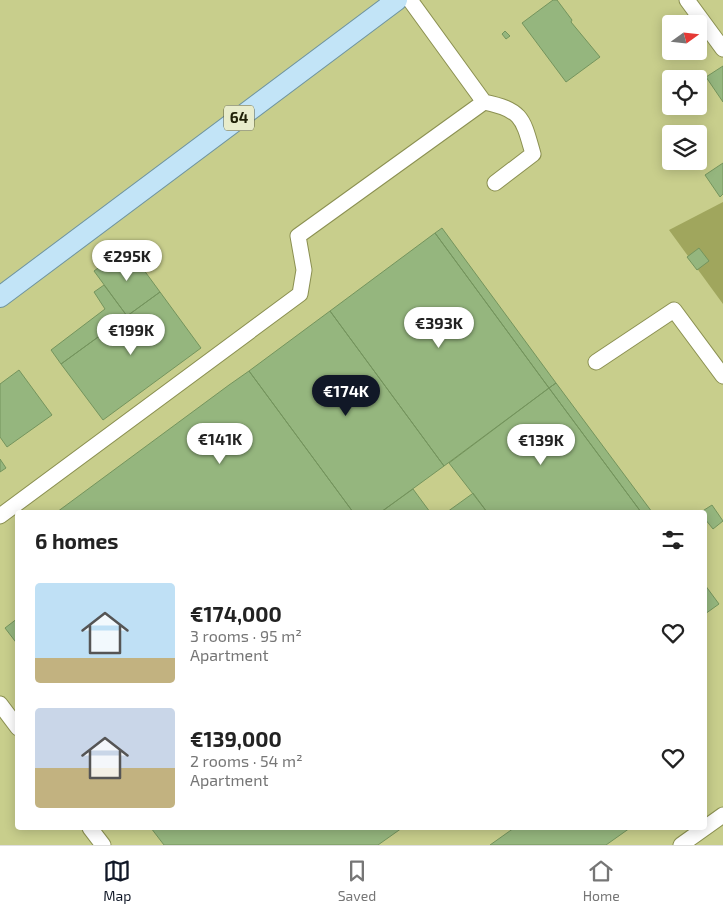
<!DOCTYPE html>
<meta charset="utf-8">
<style>
body{margin:0;font-family:"Exo 2",sans-serif;background:#f2f2f2;color:#222;height:100vh;display:flex;flex-direction:column;font-size:19px;white-space:nowrap}
*{box-sizing:border-box;margin:0}
p{font-size:16px;color:#767676}
.icon{flex:none;width:28px;height:28px;fill:none;stroke:currentColor;stroke-width:2;stroke-linecap:round;stroke-linejoin:round}
.map{position:relative;flex:1;overflow:hidden}
.details{position:absolute;left:15px;top:510px;width:692px;height:320px;display:flex;flex-direction:column;background:#fff;border-radius:5px;box-shadow:0 2px 12px #0003}
.details>*{flex:none}
.needle{width:32px;rotate:75deg}
.controls{position:absolute;left:662px;top:15px;display:grid;gap:10px}
.controls a{display:grid;place-items:center;width:45px;height:45px;border-radius:5px;background:#fff;box-shadow:0 2px 12px #0003;font-size:25px}
.price{position:absolute;translate:-50% -42px;padding:0 11px;border-radius:18px;background:#fff;color:#222;font-size:16px;line-height:32px;filter:drop-shadow(0 1px 2px #0008)}
.price::after{content:'';position:absolute;left:50%;top:30px;width:15px;height:11px;margin-left:-8px;background:inherit;clip-path:polygon(0 0,100% 0,50% 100%)}
.price.selected{background:#111827;color:#fff}
ul{padding:0;list-style:none}
li{display:flex;align-items:center;gap:15px;height:125px;padding:0 20px}
li span{display:grid;place-items:center;flex:none;width:140px;height:100px;border-radius:5px;color:#555}
li>.icon{margin-inline-start:auto}
span .icon{width:60px;height:60px;fill:#fffc;stroke-width:1}
li b{font-size:21px}
h2{display:flex;justify-content:space-between;align-items:center;height:60px;padding:0 20px;font-size:21px}
.tab-bar{display:flex;justify-content:space-around;align-items:center;height:70px;border-top:1px solid #e0e0e0;background:#fff;font-size:14px;color:#767676}
.tab-bar a{display:grid;justify-items:center;gap:2px}
.tab-bar .selected{color:#111827}
.map>svg:first-child{display:block}
.green{fill:#a0a65d}
.building{fill:#95b67e;stroke:#74945d}
.lines{fill:none;stroke-linecap:round;stroke-linejoin:round}
.minor-casing{stroke:#8b9051;stroke-width:17}
.major-casing{stroke:#6f949f;stroke-width:22}
.minor{stroke:#fff;stroke-width:15}
.major{stroke:#c2e4f7;stroke-width:20}
.labels{text-anchor:middle;stroke-width:4;stroke-linejoin:round;paint-order:stroke}
.shield{fill:#e8eccb;stroke:#5c5e42;stroke-width:1}
.shield-label{font-size:15px;font-weight:bold;fill:#202107}
</style>
<div class="map">
<svg width="723" height="845" viewBox="0 0 723 845">
<rect width="100%" height="100%" fill="#c8ce8c"/>
<path class="green" d="M723 202V304L669 230Z"/>
<path class="building" d="M553 0H557L572 20 571 22 600 57 566 82 522 23Z
M505 31 510 36 506 39 502 34Z
M723 66V102L706 77Z
M723 163V194L720 197 705 175Z
M442 228 556 383 549 388 435 233Z
M435 233 549 388 444 466 330 311Z
M127 247 160 292 127 316 94 271Z
M699 248 709 261 697 270 687 257Z
M104 285 127 316 61 364 51 350 105 309 94 292Z
M160 292 201 348 103 420 61 364Z
M330 311 444 466 381 512H353L249 371Z
M19 370 52 415 7 447 0 437V384Z
M249 371 353 512H57L229 385Z
M556 383 652 512H641L549 388Z
M549 388 641 512H487L449 463Z
M0 459 6 468 0 472Z
M413 489 430 512H381Z
M473 493 487 512H447L472 494Z
M712 505 723 521 713 529 705 519V512H701Z
M705 585 719 604 705 614Z
M18 618V645L5 628Z
M151 828H402L378 845H164Z
M514 828H630L606 845H490Z"/>
<g class="lines">
<g class="minor-casing">
<path id="minor" d="M687 0 723 49
M484 102C523 110 523 119 533 154L495 183
M596 362 674 310 723 376
M0 516 300 294 304 270 298 236 484 102 410 0
M0 704 18 728
M90 828 103 845
M681 845 723 815"/>
</g>
<g class="major-casing">
<path id="major" d="M0 297 397 0"/>
</g>
<use href="#minor" class="minor"/>
<use href="#major" class="major"/>
</g>
<g class="labels">
<rect class="shield" x="224" y="105.5" width="30" height="25" rx="4"/>
<g class="shield-label">
<text x="239" y="123">64</text>
</g>
</g>
</svg>
<div class="controls">
<a><svg class="needle" viewBox="-14 -14 28 28"><path d="M0-13l5 13h-10z" fill="#e53935"/><path d="M0 13l5-13h-10z" fill="#767676"/></svg></a>
<a><svg class="icon" aria-label="locate" viewBox="0 0 24 24"><circle cx="12" cy="12" r="6"/><path d="M12 2v4M12 18v4M2 12h4M18 12h4"/></svg></a>
<a><svg class="icon" aria-label="layers" viewBox="0 0 24 24"><path d="M12 4l9 5-9 5-9-5zM3 14l9 5 9-5"/></svg></a>
</div>
<b class="price" style="left:127px;top:282px">€295K</b>
<b class="price" style="left:439px;top:349px">€393K</b>
<b class="price" style="left:131px;top:356px">€199K</b>
<b class="price selected" style="left:346px;top:417px">€174K</b>
<b class="price" style="left:220px;top:465px">€141K</b>
<b class="price" style="left:541px;top:466px">€139K</b>
<section class="details">
<h2>6 homes<svg class="icon" aria-label="filters" viewBox="0 0 24 24"><path d="M4 7h16M4 17h16"/><circle cx="9" cy="7" r="2"/><circle cx="15" cy="17" r="2"/></svg></h2>
<ul>
<li><span style="background:linear-gradient(#bfe0f5 75%,#c2b280 0)"><svg class="icon" aria-label="home" viewBox="0 0 24 24"><path d="M3 11l9-7 9 7M6 9v11h12V9"/></svg></span><div><b>€174,000</b><p>3 rooms · 95 m²</p><p>Apartment</p></div><svg class="icon" aria-label="heart" viewBox="0 0 24 24"><path d="M12 20l-8-8c-3-5 5-10 8-4 3-6 11-1 8 4z"/></svg></li>
<li><span style="background:linear-gradient(#c9d6e8 60%,#c2b280 0)"><svg class="icon" aria-label="home" viewBox="0 0 24 24"><path d="M3 11l9-7 9 7M6 9v11h12V9"/></svg></span><div><b>€139,000</b><p>2 rooms · 54 m²</p><p>Apartment</p></div><svg class="icon" aria-label="heart" viewBox="0 0 24 24"><path d="M12 20l-8-8c-3-5 5-10 8-4 3-6 11-1 8 4z"/></svg></li>
</ul>
</section>
</div>
<nav class="tab-bar">
<a class="selected"><svg class="icon" aria-label="map" viewBox="0 0 24 24"><path d="M3 6l6-2 6 2 6-2v14l-6 2-6-2-6 2zM9 4v14M15 6v14"/></svg>Map</a>
<a><svg class="icon" aria-label="saved" viewBox="0 0 24 24"><path d="M7 4h10v16l-5-4-5 4z"/></svg>Saved</a>
<a><svg class="icon" aria-label="home" viewBox="0 0 24 24"><path d="M3 11l9-7 9 7M6 9v11h12V9"/></svg>Home</a>
</nav>
